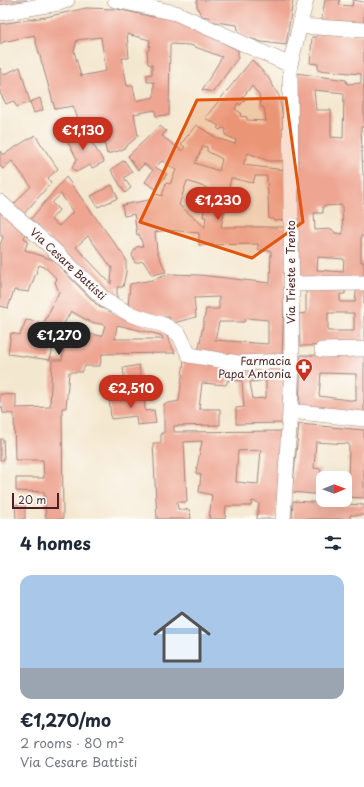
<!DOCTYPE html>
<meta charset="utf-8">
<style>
body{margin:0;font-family:"Playpen Sans",sans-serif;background:#f2f2f3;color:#1f2937;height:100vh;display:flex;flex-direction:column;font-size:15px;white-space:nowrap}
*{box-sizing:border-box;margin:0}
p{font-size:13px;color:#747a83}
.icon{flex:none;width:22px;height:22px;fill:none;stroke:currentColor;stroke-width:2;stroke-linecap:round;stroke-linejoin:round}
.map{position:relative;height:519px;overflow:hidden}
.drawer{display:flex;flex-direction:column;background:#fff;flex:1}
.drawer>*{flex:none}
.needle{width:26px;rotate:89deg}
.tools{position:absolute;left:316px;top:471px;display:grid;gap:8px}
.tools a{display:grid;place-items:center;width:36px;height:36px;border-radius:8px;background:#fff;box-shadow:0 4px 16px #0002;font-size:20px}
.scale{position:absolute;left:12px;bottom:10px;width:47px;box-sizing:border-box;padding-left:4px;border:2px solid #4a1f2b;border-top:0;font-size:11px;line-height:14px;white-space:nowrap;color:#4a1f2b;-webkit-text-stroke:3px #fdfcf7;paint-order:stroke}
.price{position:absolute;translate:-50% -34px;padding:0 9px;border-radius:14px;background:#c8321e;color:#fff;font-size:13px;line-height:26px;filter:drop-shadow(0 1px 2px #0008)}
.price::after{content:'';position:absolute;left:50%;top:24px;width:12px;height:9px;margin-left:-6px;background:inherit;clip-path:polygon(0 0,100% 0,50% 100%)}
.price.active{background:#222;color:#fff}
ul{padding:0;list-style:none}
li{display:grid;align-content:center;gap:8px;height:212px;padding:0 20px}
li span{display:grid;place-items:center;height:124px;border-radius:12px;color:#555}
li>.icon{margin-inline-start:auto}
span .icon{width:72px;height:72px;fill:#fffc;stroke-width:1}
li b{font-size:17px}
h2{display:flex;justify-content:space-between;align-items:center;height:48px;padding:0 20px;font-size:17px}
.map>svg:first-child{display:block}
.building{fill:#eea592;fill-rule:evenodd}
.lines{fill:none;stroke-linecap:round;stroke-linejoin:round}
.street-casing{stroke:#9f837d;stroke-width:16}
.street{stroke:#fff;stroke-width:15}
.marked{fill:#e0560e;fill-opacity:0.2;stroke:#e0560e;stroke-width:3;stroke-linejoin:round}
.labels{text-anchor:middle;stroke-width:4;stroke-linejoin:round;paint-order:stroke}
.street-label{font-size:11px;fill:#4a1f2b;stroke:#fdfcf7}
.poi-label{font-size:11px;fill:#4a1f2b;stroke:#fdfcf7;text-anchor:end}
</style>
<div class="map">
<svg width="364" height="519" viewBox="0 0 364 519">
<rect width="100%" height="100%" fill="#fdfcf7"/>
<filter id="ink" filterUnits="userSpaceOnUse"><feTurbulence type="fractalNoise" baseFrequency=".025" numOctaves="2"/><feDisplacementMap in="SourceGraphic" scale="8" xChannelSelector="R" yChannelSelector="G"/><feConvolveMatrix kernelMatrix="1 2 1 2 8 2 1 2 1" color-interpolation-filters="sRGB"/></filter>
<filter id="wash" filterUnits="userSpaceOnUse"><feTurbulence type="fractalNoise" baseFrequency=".012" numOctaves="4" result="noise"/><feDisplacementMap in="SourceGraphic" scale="16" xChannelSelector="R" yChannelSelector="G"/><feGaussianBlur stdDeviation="0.9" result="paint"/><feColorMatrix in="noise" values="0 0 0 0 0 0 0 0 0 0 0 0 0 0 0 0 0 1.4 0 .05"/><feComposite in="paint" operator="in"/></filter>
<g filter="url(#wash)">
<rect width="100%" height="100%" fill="#f4e7cf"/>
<g id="blocks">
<path class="building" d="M0 0H27V1L0 5Z
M197 0H293L286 45 262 42 239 35 237 25 208 21 209 17 201 16 197 6Z
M325 0H340L339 5 352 6 353 0 364 2V26L321 24Z
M86 8 117 9 153 17 154 13 180 22 238 50V58L213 92 202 90 222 57 190 45 170 44 169 115 156 116 155 110 134 114 138 136 122 150 107 154 98 119 81 126 73 106 55 109 34 35 3 42 0 45V24L46 17ZM127 34 150 40 149 50 147 51 148 64 152 65V74L147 75V82H154V97L136 101 133 86H127L122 58H129ZM101 37 106 71 81 76 74 51 77 40Z
M318 33 364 35V127H361L363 175H364V236H361V262H364V278L298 280 296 73 346 80 347 84 361 83V74L318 70V64L310 63 312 37H317ZM314 90 344 93 343 138 331 137V110H316ZM342 205 343 234 335 233 332 229 315 230 314 213H323V206ZM318 257 344 259 343 272 317 270Z
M252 60 268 77 279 96 282 112 285 161H269L248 153 243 165 285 170 287 220 274 221V219H269L267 176H255L253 183 231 178 221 227H287L282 356 242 359 198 353 206 309H219V297L194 298 196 317 170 324 169 317H152L128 307 130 284 153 280 169 274 199 275 270 283 271 251 258 250V244L199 245V233L169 230 155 232 157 251 166 272 152 275 143 261 135 263 132 255 136 247 143 246 139 234 137 235 134 214 124 216 122 205 149 200 156 194 162 196 166 183 170 184 176 170 162 161 155 167 167 174 156 189 145 182 153 170 144 164 138 170 128 156 160 126 166 131 162 136 182 151 185 147 181 144 196 125 217 138 235 144 236 140 225 135 226 129 222 128 220 130 217 128 219 126 205 118ZM252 86 259 95 261 107 264 108 266 121 247 120V117L240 116 241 113 235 109 238 103 240 105 245 100 242 98ZM203 146 207 147V151L222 159 219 171 195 163ZM187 181 207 188 203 217H206L205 227 179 205ZM247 318 268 320V344L215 340 219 322H244Z
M20 67 30 102 17 107 13 101 6 104 0 93V68L3 75Z
M40 98 43 110 34 113 30 102Z
M77 127 86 144 91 141 104 162 92 168 90 165 76 172 72 168 77 159 64 135Z
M35 135 58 169 48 178 51 183 22 216 11 207 31 186 12 161 3 169 0 166V151L3 155Z
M124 160 132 172 124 178 131 188 125 193 111 170Z
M66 177 126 259V272L123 287H117V303L29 221ZM61 194 73 212 59 226 51 220 59 210 52 203ZM88 236 112 268 111 284 76 247Z
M112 185 118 198 98 207 91 196Z
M0 209 26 232 24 238 28 241 25 250 53 260 99 307 165 332 175 353 102 354 100 366H85L82 372H69L66 408H62L63 519H46L44 492 16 491V478H44L43 460H15L14 414 3 413 2 407H0V394L16 395V408L50 407 52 360H62L64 347H53L50 360 8 354 11 333 20 335 26 320 44 323 59 292 55 282 57 279 46 268 39 265 29 292 14 290 8 308 0 306V245L3 237 0 235ZM71 311 90 322 105 325 102 336 61 329ZM117 325 161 335 163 339H115Z
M357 284H364V345L300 346 299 314 306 313V290L345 289V294H340V302H355ZM328 313H354V331H328Z
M301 355 362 356 364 355V414L299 408ZM321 373 356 374V401L319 396Z
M184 360 286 367 285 423 236 424V408L244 407 242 381 228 380 226 385 202 383 199 409H220V425L174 426V432L283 431 276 519H257L259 503 252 501 251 506H226L225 519H209L212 495 199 492 201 475 196 473 202 441 184 442 187 502H177L178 509 190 510 191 519H157L153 443H161V433H164V404L179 401ZM266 380V398L253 399 250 382ZM261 450 258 484 236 482 238 451Z
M139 365 141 379 125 382 123 368Z
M144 394 145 411 154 410 156 423 137 425 136 416 111 419 109 397Z
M299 424 364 430V498L345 497V481L348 482 349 444 316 442 314 468 321 469 320 478 323 479V495L292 492Z
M0 439H3L4 460H0Z
M293 501 364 505V515H350V519H292Z
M15 505H25V519H16Z"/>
</g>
</g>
<g filter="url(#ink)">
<use href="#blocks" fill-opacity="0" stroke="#9f837d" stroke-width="1"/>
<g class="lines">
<g class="street-casing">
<path id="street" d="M115 0 176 13 290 65
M0 13 59 3 67 0
M300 26 364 30
M0 202 53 249 106 301 130 314 164 325 179 334 189 355 238 363 292 361
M291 284 364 283
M322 350 364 349
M290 411 364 419
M283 519 290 411 292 361 290 65 306 0"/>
</g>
<use href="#street" class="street"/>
</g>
</g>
<path class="marked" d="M286 98 303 222 252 258 140 222 197 100Z"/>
<defs>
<g id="pharmacy-pin" transform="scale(0.9)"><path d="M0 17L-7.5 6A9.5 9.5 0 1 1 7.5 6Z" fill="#c8321e" stroke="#fdfcf7"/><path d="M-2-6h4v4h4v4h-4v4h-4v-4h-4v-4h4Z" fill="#fff"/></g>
</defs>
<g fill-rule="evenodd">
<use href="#pharmacy-pin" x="304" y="367"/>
</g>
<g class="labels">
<g class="street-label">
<text transform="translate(68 264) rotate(43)" y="4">Via Cesare Battisti</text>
<text transform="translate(291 272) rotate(-90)" y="4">Via Trieste e Trento</text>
</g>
<g class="poi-label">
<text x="291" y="365">Farmacia<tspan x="291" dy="13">Papa Antonia</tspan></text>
</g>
</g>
</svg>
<div class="tools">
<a><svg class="needle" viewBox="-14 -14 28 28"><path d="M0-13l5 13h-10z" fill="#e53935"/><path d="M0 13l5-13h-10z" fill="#747a83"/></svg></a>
</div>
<div class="scale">20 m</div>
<b class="price" style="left:83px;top:151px">€1,130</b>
<b class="price" style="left:218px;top:221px">€1,230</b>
<b class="price active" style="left:59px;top:356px">€1,270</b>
<b class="price" style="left:131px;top:409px">€2,510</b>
</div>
<section class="drawer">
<h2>4 homes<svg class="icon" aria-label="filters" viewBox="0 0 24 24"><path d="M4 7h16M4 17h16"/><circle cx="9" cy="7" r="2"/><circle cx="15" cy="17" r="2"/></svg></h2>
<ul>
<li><span style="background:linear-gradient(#a9c7e8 75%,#9aa5b1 0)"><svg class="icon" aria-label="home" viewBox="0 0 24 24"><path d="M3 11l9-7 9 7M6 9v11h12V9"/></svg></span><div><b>€1,270/mo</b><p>2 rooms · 80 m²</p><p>Via Cesare Battisti</p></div></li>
</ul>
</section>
